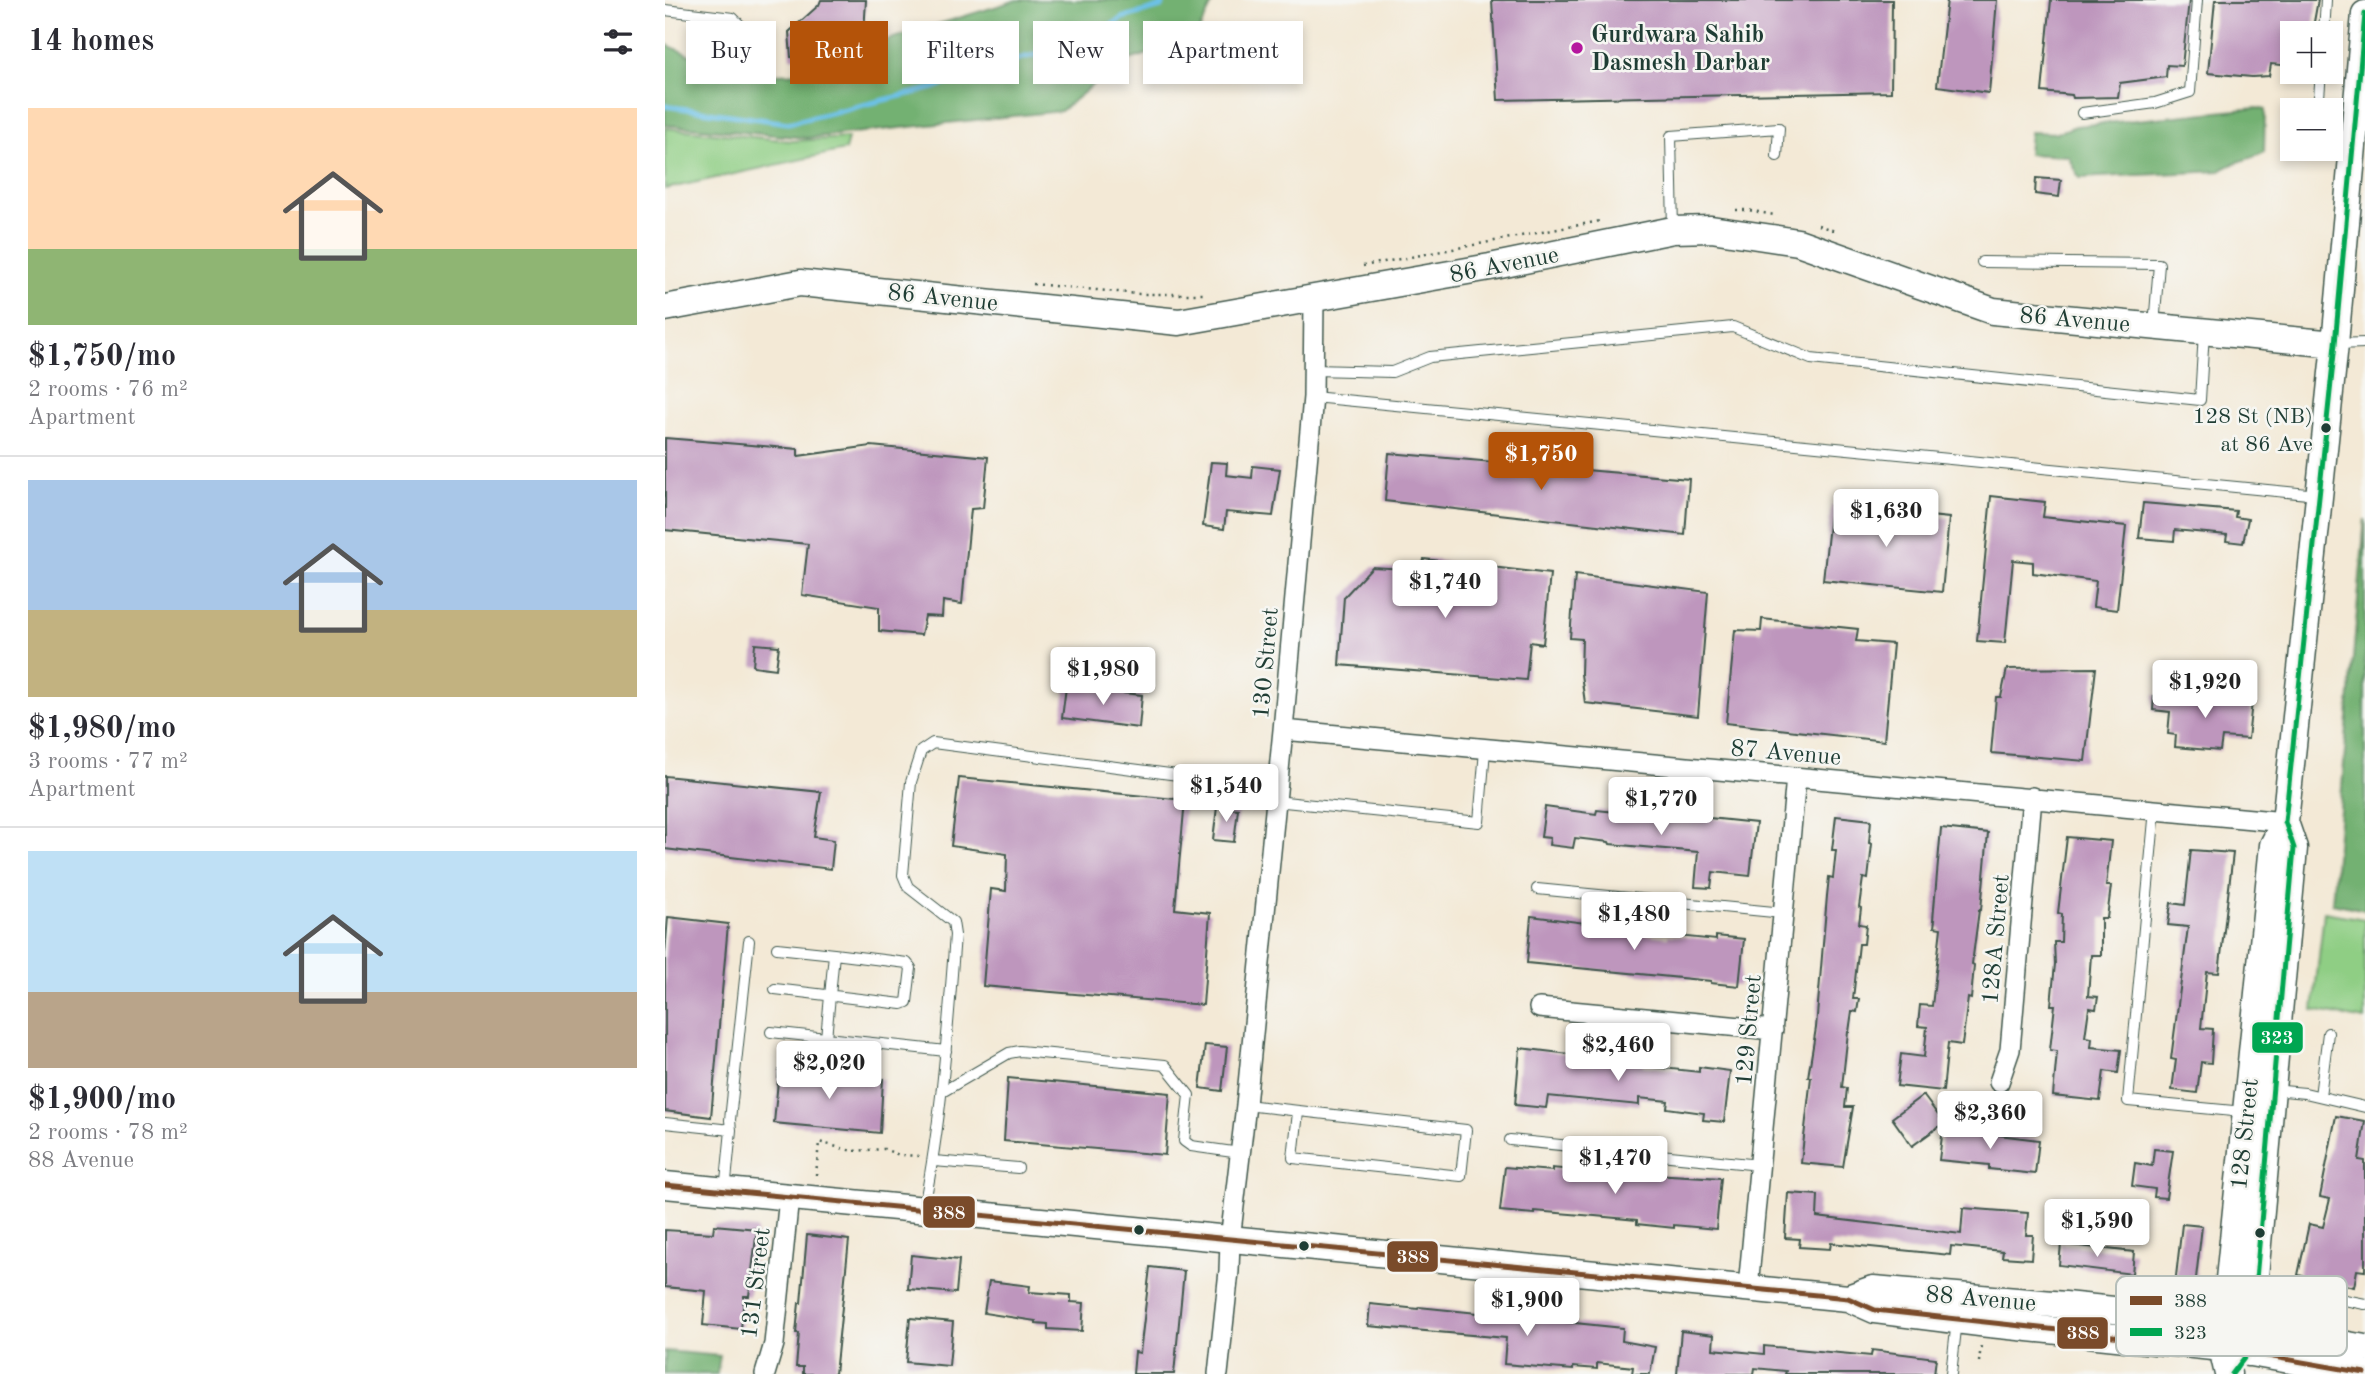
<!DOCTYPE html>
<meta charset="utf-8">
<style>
body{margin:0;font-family:"Old Standard TT",serif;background:#f7f7f7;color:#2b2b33;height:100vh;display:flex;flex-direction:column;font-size:26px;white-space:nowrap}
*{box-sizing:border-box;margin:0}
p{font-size:23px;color:#7c7c81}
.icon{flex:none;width:38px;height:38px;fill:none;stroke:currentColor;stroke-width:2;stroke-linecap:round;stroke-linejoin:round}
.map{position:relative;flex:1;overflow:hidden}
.side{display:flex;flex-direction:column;background:#fff;width:665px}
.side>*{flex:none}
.guide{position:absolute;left:21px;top:21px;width:665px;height:63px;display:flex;gap:14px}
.controls{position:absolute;left:1615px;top:21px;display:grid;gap:14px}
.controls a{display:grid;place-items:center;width:63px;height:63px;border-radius:0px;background:#fff;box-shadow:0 4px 10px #0003;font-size:35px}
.price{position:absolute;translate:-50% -60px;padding:0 16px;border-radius:7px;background:#fff;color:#222;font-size:23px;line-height:46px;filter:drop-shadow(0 2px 4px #0008)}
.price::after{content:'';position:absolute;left:50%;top:42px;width:21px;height:16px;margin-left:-10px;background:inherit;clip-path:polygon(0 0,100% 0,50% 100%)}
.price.selected{background:#b45309;color:#fff}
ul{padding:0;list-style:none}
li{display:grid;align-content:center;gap:14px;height:371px;padding:0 28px}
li+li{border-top:2px solid #e1e1e2}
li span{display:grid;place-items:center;height:217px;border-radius:0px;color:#555}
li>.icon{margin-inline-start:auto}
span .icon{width:126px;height:126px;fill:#fffc;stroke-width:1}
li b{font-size:30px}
h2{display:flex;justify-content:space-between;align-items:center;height:84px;padding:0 28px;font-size:30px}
.tag{padding:0 24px;border-radius:0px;background:#fff;box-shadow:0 4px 10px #0003;font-size:24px;line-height:63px}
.tag.selected{background:#b45309;color:#fff}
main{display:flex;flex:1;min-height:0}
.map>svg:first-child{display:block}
.green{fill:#8fce84;stroke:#57865c;stroke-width:2}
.forest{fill:#73b172;stroke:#497753;stroke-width:2}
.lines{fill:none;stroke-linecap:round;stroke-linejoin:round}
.stream{stroke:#6cc1e8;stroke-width:5}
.building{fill:#be96bd}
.lane-casing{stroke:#3f574c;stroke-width:12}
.street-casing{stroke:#3f574c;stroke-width:22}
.secondary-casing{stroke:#3f574c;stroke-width:29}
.path{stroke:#3f574c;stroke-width:2.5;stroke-dasharray:2 5;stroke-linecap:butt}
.lane{stroke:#fff;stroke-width:10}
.street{stroke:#fff;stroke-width:19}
.secondary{stroke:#fff;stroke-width:26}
.bus-1-casing{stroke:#f6f6f2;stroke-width:10}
.bus-2-casing{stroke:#f6f6f2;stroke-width:10}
.bus-1{stroke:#7a4b2a;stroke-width:5}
.bus-2{stroke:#00a651;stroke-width:5}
.poi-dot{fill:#b5179e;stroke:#f6f6f2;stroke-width:2.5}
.bus-dot{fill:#1f3d34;stroke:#f6f6f2;stroke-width:2.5}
.labels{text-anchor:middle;stroke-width:5;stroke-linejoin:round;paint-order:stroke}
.bus-label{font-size:22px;fill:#1f3d34;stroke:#f6f6f2;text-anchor:end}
.poi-label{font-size:24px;font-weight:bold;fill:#1f3d34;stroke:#f6f6f2;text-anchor:start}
.street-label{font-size:24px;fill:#1f3d34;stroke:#f6f6f2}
.key{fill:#f6f6f2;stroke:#b6beb9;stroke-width:2}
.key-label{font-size:19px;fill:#1f3d34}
.line-badge{stroke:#f6f6f2;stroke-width:2.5}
.badge-label{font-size:19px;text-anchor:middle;font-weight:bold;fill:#fff}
</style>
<main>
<section class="side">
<h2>14 homes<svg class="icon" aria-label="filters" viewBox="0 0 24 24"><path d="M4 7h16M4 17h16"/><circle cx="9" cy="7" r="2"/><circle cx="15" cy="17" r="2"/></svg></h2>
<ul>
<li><span style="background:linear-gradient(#ffd9b3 65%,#8fb573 0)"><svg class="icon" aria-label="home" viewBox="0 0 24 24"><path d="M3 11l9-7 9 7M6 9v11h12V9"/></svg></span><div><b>$1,750/mo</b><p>2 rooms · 76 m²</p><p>Apartment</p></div></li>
<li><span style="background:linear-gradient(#a9c7e8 60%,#c2b280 0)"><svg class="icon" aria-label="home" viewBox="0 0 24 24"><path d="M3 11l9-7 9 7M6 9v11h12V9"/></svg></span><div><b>$1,980/mo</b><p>3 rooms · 77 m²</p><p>Apartment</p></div></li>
<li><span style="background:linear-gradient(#bfe0f5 65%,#b9a48a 0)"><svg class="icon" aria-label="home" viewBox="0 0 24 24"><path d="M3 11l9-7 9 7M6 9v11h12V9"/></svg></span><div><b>$1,900/mo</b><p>2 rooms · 78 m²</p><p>88 Avenue</p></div></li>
</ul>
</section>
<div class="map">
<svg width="1700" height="1374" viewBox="0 0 1700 1374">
<rect width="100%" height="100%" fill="#f6f6f2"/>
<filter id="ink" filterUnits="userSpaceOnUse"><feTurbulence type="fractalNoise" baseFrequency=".0143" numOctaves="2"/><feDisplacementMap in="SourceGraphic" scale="14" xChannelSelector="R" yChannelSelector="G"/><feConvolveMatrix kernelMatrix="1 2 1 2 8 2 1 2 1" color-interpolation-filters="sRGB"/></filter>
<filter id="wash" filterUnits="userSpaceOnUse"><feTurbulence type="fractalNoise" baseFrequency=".00686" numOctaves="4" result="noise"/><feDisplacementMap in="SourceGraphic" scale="28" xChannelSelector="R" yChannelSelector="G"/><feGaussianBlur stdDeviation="1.57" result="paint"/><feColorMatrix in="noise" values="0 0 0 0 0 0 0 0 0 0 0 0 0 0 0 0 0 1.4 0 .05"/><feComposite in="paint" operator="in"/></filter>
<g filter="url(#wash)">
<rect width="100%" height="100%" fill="#f3e9d6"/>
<path class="green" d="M0 128 127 141 183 138 180 150 0 189Z
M1659 912 1700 919V1020L1648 1010Z"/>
<path class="forest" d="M352 0H549L530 39 455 63 396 111 141 138 0 125V44L70 75 185 72 199 47Z
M1592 108 1600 110 1599 152C1583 161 1571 160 1555 171L1414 178 1403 156 1363 154 1365 132 1392 133 1411 126Z
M1700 519V910L1667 903Z
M0 1351 55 1356 52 1374H0Z"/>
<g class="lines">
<path class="stream" d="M0 106 123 123 269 88 357 58 402 47 432 35 457 18 496 7 500 0"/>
</g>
<g id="blocks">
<path class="building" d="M156 0H201L199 33 176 62 126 57 124 32 154 5Z
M827 0H1227L1226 92 833 100Z
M1282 0H1332L1324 93 1272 86Z
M1386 0H1524L1517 66 1502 65 1501 77 1455 83 1453 97 1408 98 1407 95 1377 92Z
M1550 0H1653L1647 33H1628V66L1606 64 1604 76 1587 77 1543 73Z
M1371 178 1396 180 1394 197 1370 194Z
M0 438 133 449V456L206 446 323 457 318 508 306 509 297 604 278 601 277 617 260 616 256 635 214 631V607L137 595 143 544 0 530Z
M724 453 1024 479 1020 535 720 501Z
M546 462 562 463 561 475 587 478 588 466 615 469 608 516 561 512 559 529 538 526Z
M1326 496 1380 502 1378 517 1461 526 1452 610 1428 607 1431 581 1368 573V562L1348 560 1340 643 1312 641Z
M1478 503 1571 511 1570 517 1583 519 1578 543 1561 541 1562 535 1510 530 1509 541 1474 538Z
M1166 506 1284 518 1277 592 1158 580Z
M759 559 885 574 878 644 865 642 861 680 674 665 679 597 707 567 757 570Z
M910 575 1043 592 1033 716 920 703 916 674 917 639 905 638Z
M1097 619 1193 629 1191 641 1228 644 1219 741 1061 723 1070 630 1096 631Z
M90 644 114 646 111 669 88 666Z
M1431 668 1420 761 1326 753 1331 697H1336L1342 669Z
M401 687 477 695 474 728 397 718Z
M1489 695 1526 698V695L1587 702 1583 739 1557 737 1555 751 1510 747 1511 735 1503 734 1505 712 1488 710Z
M0 776 156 792 149 837 169 840 166 869 0 849Z
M294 778 520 800 510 909 545 913 538 1005 318 986 326 889 341 891 342 854 286 846Z
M552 807 573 809 569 842 548 840Z
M880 807 931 814 932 810 969 814V810L1091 823 1085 876 1048 872 1046 888 1030 887 1033 852 945 844 944 842 910 838 908 848 884 845 885 838 876 837Z
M1171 816 1206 820 1204 843 1207 844 1203 879 1198 878 1194 907 1196 908 1194 924 1201 925 1199 944H1194L1188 999H1194L1192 1012 1187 1011 1184 1032H1183L1177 1087 1182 1088 1180 1107H1188L1178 1167 1136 1163 1146 1077H1143L1151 1028 1162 896 1164 877 1168 878 1171 850H1167Z
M1276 828 1323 833 1316 910H1314L1307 964 1309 965 1306 999 1303 998 1297 1045 1283 1043 1278 1091 1232 1086 1236 1054 1259 1057 1262 1027 1253 1026 1255 1005 1267 1006 1276 928 1269 927 1270 920H1268Z
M1402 837 1446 841 1441 886H1446L1442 918H1436V955H1426L1423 996 1433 997 1431 1009 1424 1008 1420 1037 1427 1038 1426 1047 1456 1050 1453 1073 1439 1071 1435 1101 1388 1096 1392 1051 1385 1050 1390 1005H1386L1390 964 1389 942H1396L1397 914 1393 913Z
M1526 850 1568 853 1554 973 1542 972 1536 1028 1548 1029 1546 1063 1536 1062 1532 1093 1507 1090 1511 1060 1506 1059 1523 927 1503 925 1506 903 1520 905Z
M866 916 944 926 943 930 1003 937V935L1051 940V936L1079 939 1074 986 1046 983V981L862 963Z
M3 917 63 924 46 1117 0 1111V954Z
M540 1045 562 1047 557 1091 535 1088Z
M855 1048 979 1063 978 1066 1034 1072V1067L1065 1071 1059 1122 1038 1120 1039 1113 1002 1108 1003 1101 974 1098V1105L883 1096 881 1108 850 1105Z
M114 1070 218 1079 215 1133 109 1123Z
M343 1078 505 1093 500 1155 339 1141Z
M1258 1095 1279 1123 1247 1146 1227 1118Z
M1671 1116 1700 1121 1694 1160 1700 1161V1271L1692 1270 1689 1287 1633 1275 1644 1224 1658 1227 1665 1199 1655 1197Z
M1278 1128 1374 1140 1370 1174 1324 1169V1165L1274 1160Z
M1489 1149 1508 1151 1501 1198 1489 1197 1490 1189 1467 1186 1470 1163 1487 1166Z
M951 1162 971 1164V1173L1056 1178 1051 1229 1009 1225V1228L972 1224V1220L930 1216 869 1211V1214L835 1211 840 1167 887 1171V1168L950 1174Z
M1123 1193 1153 1195 1152 1217 1296 1234 1298 1208 1363 1213 1361 1235H1368L1366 1259 1337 1257 1338 1251 1286 1246 1285 1255 1166 1243 1165 1249 1134 1247 1135 1239 1120 1238Z
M1517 1224 1537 1226 1530 1287 1510 1285Z
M49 1225 92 1229 84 1296H79L76 1329 38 1325 41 1291 0 1287V1230L48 1233Z
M142 1235 184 1240 170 1374H138V1367H131L134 1333H131L134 1303H136Z
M1396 1244 1469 1252 1467 1274 1394 1265Z
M246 1255 294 1260 291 1293 243 1289Z
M485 1267 519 1271 509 1374H468L470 1352 475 1353Z
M324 1281 365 1286 364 1292 406 1295V1302L419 1303 417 1331 383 1329V1324L371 1323V1321L319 1313Z
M705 1304 753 1309 754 1307 958 1328 957 1341 990 1347 985 1374H967L968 1367 932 1363V1369L908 1367V1370L839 1364 841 1338 703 1326Z
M245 1318 288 1322 284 1366 241 1362Z
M1016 1331 1049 1335 1048 1349 1099 1354V1346L1206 1356 1207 1350 1271 1358 1269 1374H1120L1121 1371 1090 1368 1089 1374H1012Z"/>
</g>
</g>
<g filter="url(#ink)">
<use href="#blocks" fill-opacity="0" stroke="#3f574c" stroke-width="2"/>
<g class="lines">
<g class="lane-casing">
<path id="lane" d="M0 10 68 18 88 38
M1659 33 1661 0
M1653 110 1656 72
M1417 113 1490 103 1525 92 1532 0
M1008 230 1006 136 1114 128 1112 156
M1317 262 1494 264 1489 326
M1670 344 1700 343
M648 370 727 372 765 357 1068 327 1146 359 1535 400 1539 332
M648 397 1653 495
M610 801 814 822 820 750
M1490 809 1463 1101 1579 1112
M872 889 1119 913
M112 948 169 954
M110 989 237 1004 242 1002 246 968 242 963 169 954 161 1038
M106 1032 281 1051
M1608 1090 1640 1093 1700 1107
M277 1092 344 1053 355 1051 500 1065 524 1095 519 1141 526 1146 575 1153
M1655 1096 1663 1033
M581 1105 801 1130 796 1176 628 1158 633 1112
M0 1123 66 1130
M845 1140 1095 1165
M269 1161 353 1168
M60 1191 66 1130 65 1120 84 941
M259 1207C277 1117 283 1026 290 935L288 922 243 887 238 875 246 782 256 751 268 743 612 788
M1639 1292 1700 1304
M1286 1374 1292 1320"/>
</g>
<g class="street-casing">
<path id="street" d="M618 730 1620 822
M874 1008 1108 1030
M1334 1082 1345 1050 1367 797
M1083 1288 1131 777
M100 1374 109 1344 124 1197
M553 1374 564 1271 565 1240 581 1105 618 730 648 397 649 298"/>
</g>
<g class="secondary-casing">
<path id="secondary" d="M0 308 135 283 514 322 825 267 1008 230 1046 229 1133 242 1328 311 1670 344
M0 1185 1183 1298 1210 1310 1315 1323 1557 1348 1700 1373
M1183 1298 1208 1289 1400 1305 1536 1319 1700 1348
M1583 1353 1629 848 1620 822
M1563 1374 1557 1348 1562 1299 1608 845 1620 822 1670 344 1700 14"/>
</g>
<path class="path" d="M1071 210H1083L1109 215
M1153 225 1170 231
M698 266 935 221
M368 284 474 294H540
M151 1175 154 1142 187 1151 219 1149 234 1155 254 1156
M1314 1362 1316 1345"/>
<use href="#lane" class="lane"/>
<use href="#street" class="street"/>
<use href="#secondary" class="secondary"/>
<g class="bus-1-casing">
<path id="bus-1" d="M0 1185 1183 1298 1210 1310 1557 1348 1700 1373"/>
</g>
<g class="bus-2-casing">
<path id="bus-2" d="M1567 1374 1583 1353 1589 1302 1629 848 1620 822 1670 344 1700 14"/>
</g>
<use href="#bus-1" class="bus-1"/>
<use href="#bus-2" class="bus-2"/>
</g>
</g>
<circle class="poi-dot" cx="912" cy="48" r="7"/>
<g class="bus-dot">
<circle cx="1661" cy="428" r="6"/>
<circle cx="474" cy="1230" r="6"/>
<circle cx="1595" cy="1233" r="6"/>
<circle cx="639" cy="1246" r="6"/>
</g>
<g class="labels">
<g class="bus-label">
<text x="1648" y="423">128 St (NB)<tspan x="1648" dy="28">at 86 Ave</tspan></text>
</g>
<g class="poi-label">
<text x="926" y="42">Gurdwara Sahib<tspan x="926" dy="28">Dasmesh Darbar</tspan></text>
</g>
<g class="street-label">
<text transform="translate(839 264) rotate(-11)" y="8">86 Avenue</text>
<text transform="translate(278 297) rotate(6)" y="8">86 Avenue</text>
<text transform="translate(1410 319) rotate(5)" y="8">86 Avenue</text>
<text transform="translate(600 663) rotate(-85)" y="8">130 Street</text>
<text transform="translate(1121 752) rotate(5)" y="8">87 Avenue</text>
<text transform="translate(1330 939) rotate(-85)" y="8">128A Street</text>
<text transform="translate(1083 1030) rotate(-85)" y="8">129 Street</text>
<text transform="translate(1579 1134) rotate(-84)" y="8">128 Street</text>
<text transform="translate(90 1283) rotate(-83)" y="8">131 Street</text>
<text transform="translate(1316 1298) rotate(5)" y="8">88 Avenue</text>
</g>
</g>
<rect x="1451" y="1276" width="231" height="80" rx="10" class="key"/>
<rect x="1465" y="1296" width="32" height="9" fill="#7a4b2a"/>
<rect x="1465" y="1328" width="32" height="8" fill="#00a651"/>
<g class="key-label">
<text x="1509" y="1307">388</text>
<text x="1509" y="1339">323</text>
</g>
<g class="line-badge">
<rect x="1586" y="1021" width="53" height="33" rx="7" fill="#00a651"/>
<rect x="257" y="1195" width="54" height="34" rx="7" fill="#7a4b2a"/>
<rect x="721" y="1240" width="53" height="33" rx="7" fill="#7a4b2a"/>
<rect x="1391" y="1316" width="53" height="34" rx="7" fill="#7a4b2a"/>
</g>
<g class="badge-label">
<text x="1612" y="1044">323</text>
<text x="284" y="1219">388</text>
<text x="748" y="1263">388</text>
<text x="1418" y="1339">388</text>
</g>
</svg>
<div class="controls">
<a>+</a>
<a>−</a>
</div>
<b class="price selected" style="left:876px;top:492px">$1,750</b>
<b class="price" style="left:1221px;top:549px">$1,630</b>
<b class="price" style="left:780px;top:620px">$1,740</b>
<b class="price" style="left:438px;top:707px">$1,980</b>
<b class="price" style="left:1540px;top:720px">$1,920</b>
<b class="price" style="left:561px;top:824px">$1,540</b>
<b class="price" style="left:996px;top:837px">$1,770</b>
<b class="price" style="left:969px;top:952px">$1,480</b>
<b class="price" style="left:953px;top:1083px">$2,460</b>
<b class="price" style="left:164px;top:1101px">$2,020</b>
<b class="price" style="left:1325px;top:1151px">$2,360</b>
<b class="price" style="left:950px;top:1196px">$1,470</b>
<b class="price" style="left:1432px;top:1259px">$1,590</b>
<b class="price" style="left:862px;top:1338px">$1,900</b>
<div class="guide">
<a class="tag">Buy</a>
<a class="tag selected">Rent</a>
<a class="tag">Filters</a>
<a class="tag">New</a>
<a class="tag">Apartment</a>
</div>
</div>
</main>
